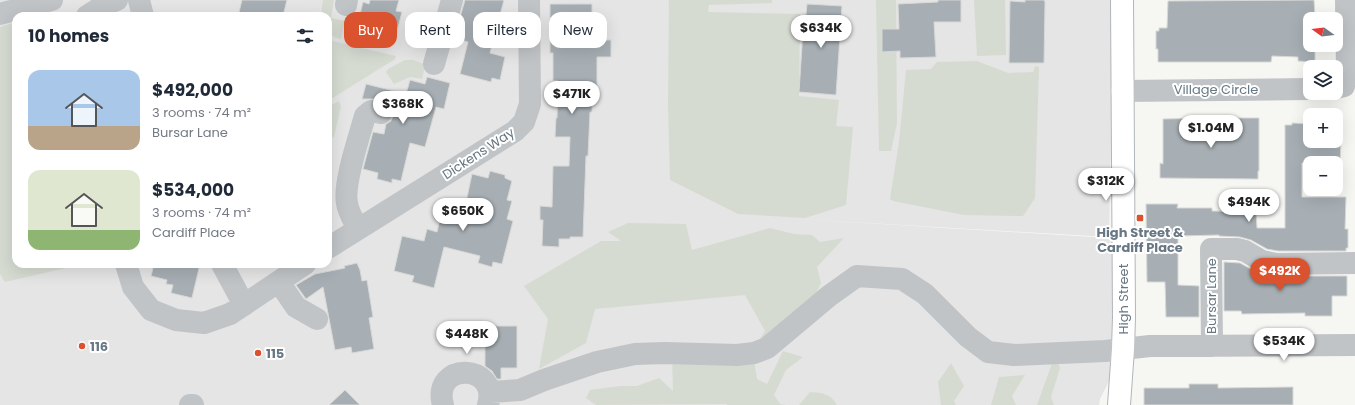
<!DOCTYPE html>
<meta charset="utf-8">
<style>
body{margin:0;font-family:Poppins,sans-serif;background:#f2f2f3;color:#1f2937;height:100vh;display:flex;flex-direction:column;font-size:15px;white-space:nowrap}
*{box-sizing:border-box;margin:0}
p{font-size:13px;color:#747a83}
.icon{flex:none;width:22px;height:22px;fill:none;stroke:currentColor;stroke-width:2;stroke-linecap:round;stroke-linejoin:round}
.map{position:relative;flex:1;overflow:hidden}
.sheet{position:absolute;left:12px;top:12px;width:320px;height:256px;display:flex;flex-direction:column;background:#fff;border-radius:12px;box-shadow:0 4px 16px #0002}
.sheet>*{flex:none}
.guide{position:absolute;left:344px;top:12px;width:380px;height:36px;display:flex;gap:8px}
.needle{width:26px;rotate:285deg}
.fabs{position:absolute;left:1303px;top:12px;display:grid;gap:8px}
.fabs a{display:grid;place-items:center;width:40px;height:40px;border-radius:8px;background:#fff;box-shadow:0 4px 16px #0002;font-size:20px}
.price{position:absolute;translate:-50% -34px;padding:0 9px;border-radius:14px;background:#fff;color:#222;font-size:13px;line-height:26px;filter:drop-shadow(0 1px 2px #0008)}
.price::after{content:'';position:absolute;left:50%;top:24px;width:12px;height:9px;margin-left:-6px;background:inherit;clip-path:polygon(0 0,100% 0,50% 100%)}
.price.current{background:#db522e;color:#fff}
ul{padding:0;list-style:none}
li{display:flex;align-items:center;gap:12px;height:100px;padding:0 16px}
li span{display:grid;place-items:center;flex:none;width:112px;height:80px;border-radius:12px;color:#555}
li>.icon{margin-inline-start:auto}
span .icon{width:48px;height:48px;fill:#fffc;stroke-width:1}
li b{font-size:17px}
h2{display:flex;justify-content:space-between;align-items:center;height:48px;padding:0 16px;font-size:17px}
.tag{padding:0 14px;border-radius:12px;background:#fff;box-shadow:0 4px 16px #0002;font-size:14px;line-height:36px}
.tag.current{background:#db522e;color:#fff}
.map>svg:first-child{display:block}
.built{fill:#e4e5e4;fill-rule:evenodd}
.green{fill:#d6dbd2}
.building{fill:#a7afb4;stroke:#d8d8d6}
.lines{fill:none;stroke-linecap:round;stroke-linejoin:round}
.major-casing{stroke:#b1b6ba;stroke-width:24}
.minor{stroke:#c0c4c7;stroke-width:22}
.major{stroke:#fff;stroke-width:22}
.poi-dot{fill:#db522e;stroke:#fff;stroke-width:1.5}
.labels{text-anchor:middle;stroke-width:4;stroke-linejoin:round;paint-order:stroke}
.street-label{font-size:13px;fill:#677783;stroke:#fff}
.poi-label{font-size:13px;font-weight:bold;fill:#677783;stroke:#fff;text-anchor:start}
</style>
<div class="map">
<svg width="1355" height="405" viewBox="0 0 1355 405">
<rect width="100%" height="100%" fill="#f6f6f3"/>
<path class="built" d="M0 0H1114L1109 237 783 218 1109 238 1128 262 1125 349 1100 399 1099 405H0ZM16 16H328V264H16Z"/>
<path class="green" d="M323 0H334L331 18 345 21 341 39 334 37 328 32V16H321Z
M669 0H772V3L709 5 708 12 800 14 799 96 839 100 836 126 853 127 846 205 805 218 738 214 670 180 668 106Z
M876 0H896L897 123 891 151H879Z
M974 0H1005L1006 55 977 56Z
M16 22V264H83L5 282 0 274V27Z
M328 40 396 56 395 59 328 101Z
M405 60H413L424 64 425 67 422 79 410 77 394 84 386 72 388 69Z
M977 61 1008 73 1033 72 1035 66 1039 67 1035 198 1023 216 964 215 893 201 890 199 899 142 906 70 931 69 937 62Z
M339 101 341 106 334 137 332 138 328 137V107Z
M628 223 686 224 692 250 770 228 794 234 812 235 820 242 844 238 817 267 821 283 814 298 754 360 757 379 767 384 783 351 803 357 786 370 774 395 780 404 786 405H727V404L596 405 586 398 590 390 620 386H637L659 378 673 391 672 357 746 359 765 331 745 295 595 309 586 343 539 369 548 319 524 286 601 241H621L608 232Z
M1055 355 1060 368 1051 397 1054 405H1037Z
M951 363 964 386 954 401 956 405H941L938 382Z
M1025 375 1012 396 1016 405H991L999 377Z
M810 392C822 393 830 393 837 405H799Z"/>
<path class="building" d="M242 0H287L283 16H238Z
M370 0H399L396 11 402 12 396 35 388 33 387 37 372 33 374 27 358 23 363 2 369 4Z
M465 0H504L490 53 505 57 500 80 492 78 491 82 460 74 468 42 454 38Z
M938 0H961V22H934L936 57 900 58V51L882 52V29H899L898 4 938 2Z
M1025 0H1044L1045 2 1044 63H1009L1010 1 1025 2Z
M1314 0 1315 17H1310V45H1315V62L1298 61V57L1272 56 1271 62H1158V49H1156V31H1159V28H1167L1168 1Z
M550 4H592V36H604V40H611V57H597V90H592V112H590L588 156H586L583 237H570V239H559V247L542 246 543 220H540V206L552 207 553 166H569L570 137H555L556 118H557L558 81H553V53H550Z
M807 4 842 6 836 95 799 92 804 15H806Z
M427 77 450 83 444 109 436 107 425 147 410 143 401 181 392 179V183L377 179 378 173 363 169 373 132 384 134 386 124 391 121 393 116V109L390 104 383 101 373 99H362L366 84 406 94 410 80 425 84Z
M1209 118H1259V171H1258V179L1160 178V163L1163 164V119Z
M1292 123 1310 124V141H1341L1340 163H1302V197H1346L1345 229H1348V248H1346V251H1278L1267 249 1251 240 1240 237 1219 236V235L1178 236V285L1199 286V317H1166L1165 282H1147L1146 204H1178L1177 208H1212V211L1256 212 1257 228H1285V125H1292Z
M490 171 505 175V178L512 181 507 200 512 201 507 219 513 221 502 264 493 262 492 267 478 263 480 256 444 247 434 288 412 282 414 276 394 271 402 236 424 241 427 229 437 232 441 215 462 221 472 174 488 178Z
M1224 262 1240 263 1256 272 1275 276H1347V296H1332V316H1305V313L1242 314 1241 311H1224Z
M357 263 360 270 362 281 367 280 373 317 369 318 374 349 352 353 351 347 335 350 323 287 306 299 296 285 315 274 345 268 344 266Z
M154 264H200L192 298 171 293 173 285 166 284 167 280 151 276Z
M494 326H517V368H501V379H497L492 371 485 366V337H495Z
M1189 384H1218V388L1293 387V405H1144V388H1189Z
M345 390 360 405H329Z"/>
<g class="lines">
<g class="major-casing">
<path id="major" d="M1119 405 1123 349 1124 317 1122 0"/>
</g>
<path class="minor" d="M139 0 143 16
M346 5 347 0
M0 14 52 0
M87 16 104 5 117 0
M434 64 452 0
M1336 88 1344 86 1347 71 1346 0
M1122 91 1310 89
M358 229C354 221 348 212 347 203 343 184 359 137 365 116L371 111 381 113
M328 248 515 131 524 122 530 104 529 0
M126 264 133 287 151 310 176 320 204 323 230 314 305 264
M222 264 244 305
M279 282 296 307 317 319
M1212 346 1211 249H1237L1245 251 1262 261 1277 264 1355 263
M490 392 520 390 544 380 597 362 635 354 665 353 737 355 754 353 767 348 829 296 857 276 902 279 925 294 968 337 988 352 1014 355 1105 351 1150 346 1355 345
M190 405H193
M443 405C431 361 500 363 488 405"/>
<use href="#major" class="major"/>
</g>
<g class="poi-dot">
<rect x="1136" y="214" width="8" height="8" rx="2"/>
<circle cx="82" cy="346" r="4"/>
<circle cx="258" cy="353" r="4"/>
</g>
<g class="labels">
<g class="street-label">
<text x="1216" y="94">Village Circle</text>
<text transform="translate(478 153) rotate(-33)" y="5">Dickens Way</text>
<text transform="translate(1211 296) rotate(-90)" y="5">Bursar Lane</text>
<text transform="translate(1123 299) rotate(-90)" y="5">High Street</text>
</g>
<g class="poi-label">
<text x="1140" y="237" text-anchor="middle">High Street &amp;<tspan x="1140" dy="15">Cardiff Place</tspan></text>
<text x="90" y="351">116</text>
<text x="266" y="358">115</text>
</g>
</g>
</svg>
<div class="fabs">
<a><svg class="needle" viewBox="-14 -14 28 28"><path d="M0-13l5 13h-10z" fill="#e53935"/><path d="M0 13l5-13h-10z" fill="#747a83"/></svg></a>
<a><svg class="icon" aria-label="layers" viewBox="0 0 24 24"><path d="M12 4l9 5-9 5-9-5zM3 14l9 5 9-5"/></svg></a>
<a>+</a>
<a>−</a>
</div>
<b class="price" style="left:821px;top:49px">$634K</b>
<b class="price" style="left:572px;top:115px">$471K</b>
<b class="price" style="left:403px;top:125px">$368K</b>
<b class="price" style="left:1211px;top:149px">$1.04M</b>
<b class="price" style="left:1106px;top:202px">$312K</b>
<b class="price" style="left:1249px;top:223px">$494K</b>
<b class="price" style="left:463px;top:232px">$650K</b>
<b class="price current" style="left:1280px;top:292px">$492K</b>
<b class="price" style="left:467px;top:355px">$448K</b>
<b class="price" style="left:1284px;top:362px">$534K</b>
<div class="guide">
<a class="tag current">Buy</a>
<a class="tag">Rent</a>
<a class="tag">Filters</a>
<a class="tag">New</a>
</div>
<section class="sheet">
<h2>10 homes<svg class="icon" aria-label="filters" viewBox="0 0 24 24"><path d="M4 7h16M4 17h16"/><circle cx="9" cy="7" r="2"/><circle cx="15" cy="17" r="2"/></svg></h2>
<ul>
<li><span style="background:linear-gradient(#a9c7e8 70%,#b9a48a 0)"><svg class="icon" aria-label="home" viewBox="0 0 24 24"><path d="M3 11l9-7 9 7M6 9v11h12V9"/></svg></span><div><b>$492,000</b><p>3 rooms · 74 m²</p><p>Bursar Lane</p></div></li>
<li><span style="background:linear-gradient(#dfe7d0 75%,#8fb573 0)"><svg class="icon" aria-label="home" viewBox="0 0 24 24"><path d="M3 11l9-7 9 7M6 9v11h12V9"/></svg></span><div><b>$534,000</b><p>3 rooms · 74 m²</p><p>Cardiff Place</p></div></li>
</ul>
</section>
</div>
